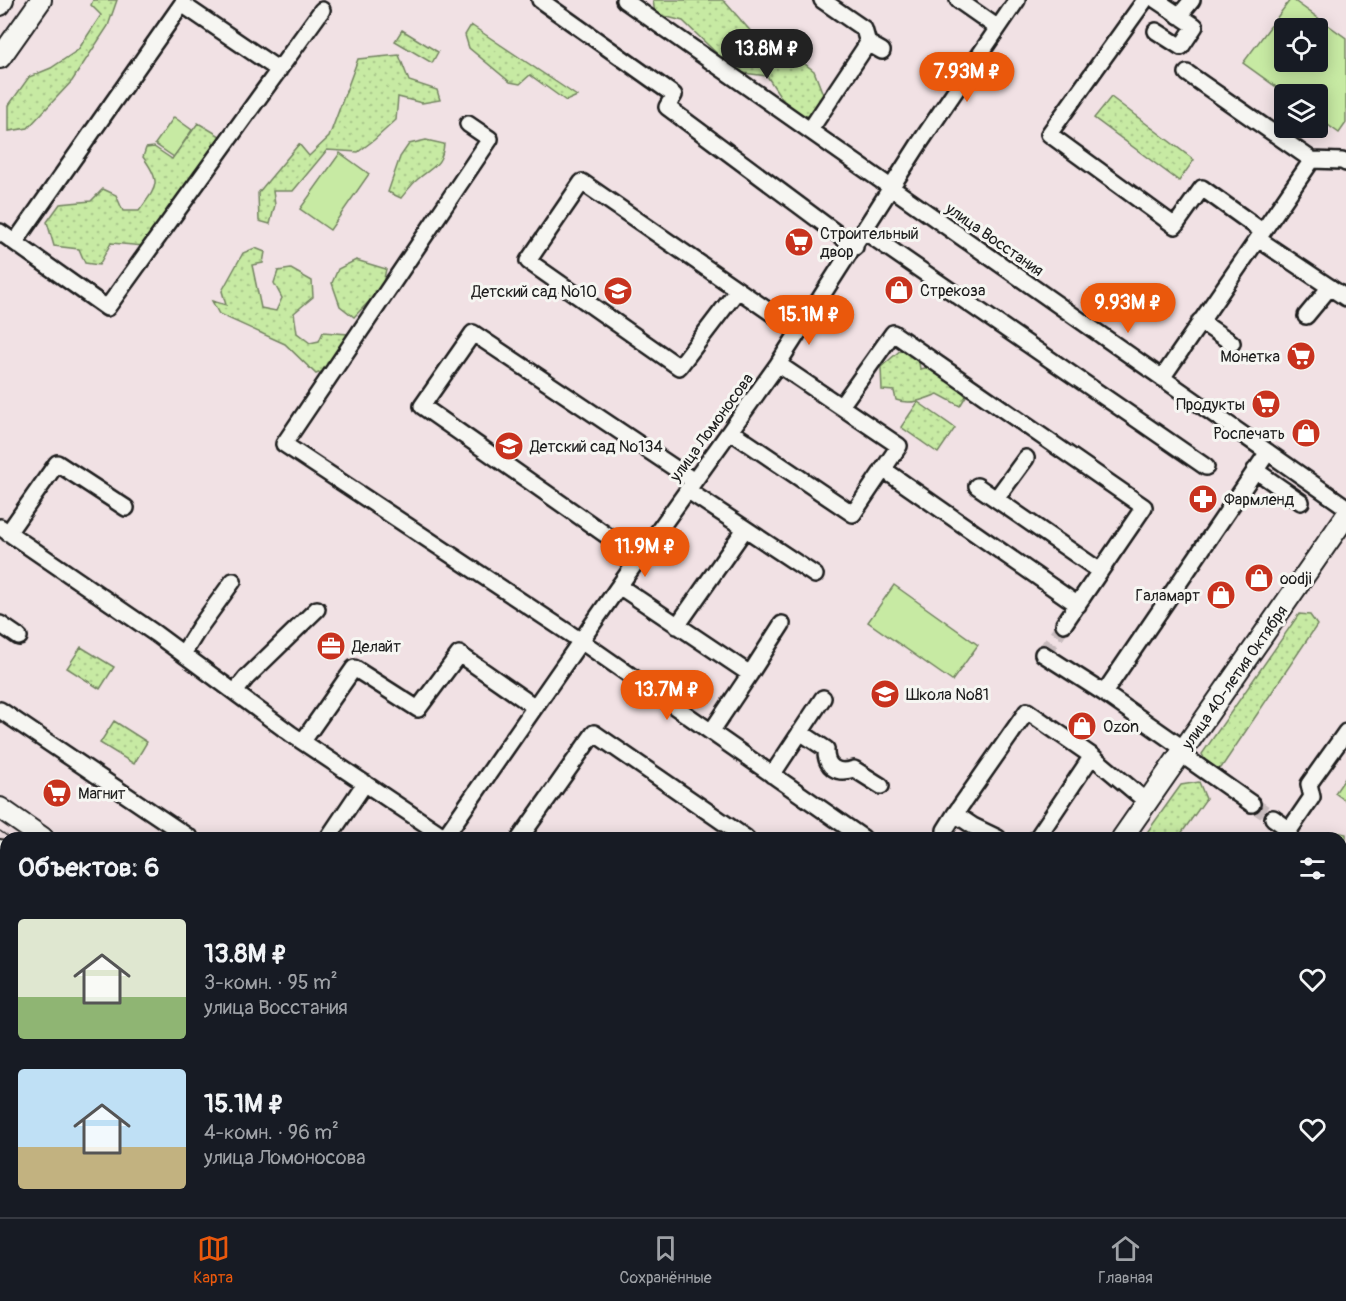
<!DOCTYPE html>
<html lang="ru">
<meta charset="utf-8">
<style>
body{margin:0;font-family:Pangolin,sans-serif;background:#242831;color:#f1f3f6;height:100vh;display:flex;flex-direction:column;font-size:22px;white-space:nowrap}
*{box-sizing:border-box;margin:0}
p{font-size:20px;color:#9ea1a6}
.icon{flex:none;width:33px;height:33px;fill:none;stroke:currentColor;stroke-width:2;stroke-linecap:round;stroke-linejoin:round}
.map{position:relative;flex:1;overflow:hidden}
.side{position:absolute;left:0px;top:832px;width:1347px;height:386px;display:flex;flex-direction:column;background:#171b24;border-radius:18px 18px 0 0;box-shadow:0 3px 15px #0003}
.side>*{flex:none}
.controls{position:absolute;left:1274px;top:18px;display:grid;gap:12px}
.controls a{display:grid;place-items:center;width:54px;height:54px;border-radius:6px;background:#171b24;box-shadow:0 3px 15px #0003;font-size:30px}
.price{position:absolute;translate:-50% -51px;padding:0 14px;border-radius:21px;background:#ea580c;color:#fff;font-size:20px;line-height:39px;filter:drop-shadow(0 2px 3px #0008)}
.price::after{content:'';position:absolute;left:50%;top:36px;width:18px;height:14px;margin-left:-9px;background:inherit;clip-path:polygon(0 0,100% 0,50% 100%)}
.price.selected{background:#222;color:#fff}
ul{padding:0;list-style:none}
li{display:flex;align-items:center;gap:18px;height:150px;padding:0 18px}
li span{display:grid;place-items:center;flex:none;width:168px;height:120px;border-radius:6px;color:#555}
li>.icon{margin-inline-start:auto}
span .icon{width:72px;height:72px;fill:#fffc;stroke-width:1}
li b{font-size:26px}
h2{display:flex;justify-content:space-between;align-items:center;height:72px;padding:0 18px;font-size:26px}
.tabs{display:flex;justify-content:space-around;align-items:center;height:84px;border-top:2px solid #363941;background:#171b24;font-size:16px;color:#9ea1a6}
.tabs a{display:grid;justify-items:center;gap:3px}
.tabs .selected{color:#ea580c}
.map>svg:first-child{display:block}
.grass{fill:#c7eaa3;stroke:#728360;stroke-width:1.5;fill-rule:evenodd}
.park{fill:url(#park-dots);stroke:#728360;stroke-width:1.5}
.lines{fill:none;stroke-linecap:round;stroke-linejoin:round}
.minor-tunnel{stroke:#c6babc;stroke-width:15;stroke-dasharray:15 8;stroke-linecap:butt}
.minor-casing{stroke:#1c1c1c;stroke-width:20}
.major-casing{stroke:#1c1c1c;stroke-width:24}
.minor{stroke:#f6f6f2;stroke-width:15}
.major{stroke:#f6f6f2;stroke-width:20}
.tram{stroke:#1c1c1c;stroke-width:1.5}
.labels{text-anchor:middle;stroke-width:6;stroke-linejoin:round;paint-order:stroke}
.poi-label{font-size:16px;fill:#1c1c1c;stroke:#f6f6f2;text-anchor:start}
.street-label{font-size:16px;fill:#1c1c1c;stroke:#f6f6f2}
</style>
<div class="map">
<svg width="1346" height="1217" viewBox="0 0 1346 1217">
<defs>
<pattern id="park-dots" width="8" height="8" patternUnits="userSpaceOnUse" patternTransform="scale(1.5)"><rect width="8" height="8" fill="#c7eaa3"/><path d="M2 2h.1M6 6h.1" fill="none" stroke="#aac88c" stroke-width="1.8" stroke-linecap="round"/></pattern>
</defs>
<rect width="100%" height="100%" fill="#f1e1e4"/>
<filter id="ink" filterUnits="userSpaceOnUse"><feTurbulence type="fractalNoise" baseFrequency=".0167" numOctaves="2"/><feDisplacementMap in="SourceGraphic" scale="12" xChannelSelector="R" yChannelSelector="G"/><feConvolveMatrix kernelMatrix="1 2 1 2 8 2 1 2 1" color-interpolation-filters="sRGB"/></filter>
<g filter="url(#ink)">
<path class="grass" d="M1290 0H1293L1346 38V123L1339 133 1317 117V94H1286L1243 63ZM1317 28V62H1284V28Z
M174 117 192 130 174 157 155 144Z
M340 153 369 174 330 230 300 209Z
M894 585 978 645 952 681 868 622Z
M1346 777V801L1335 793Z"/>
<path class="park" d="M93 0H117L108 26 72 81 28 128 9 131V105L29 77 51 68 78 50 101 15 91 5Z
M653 0H722L725 2 769 52 793 55 814 71 824 97 811 117 790 111 767 76 736 72 683 21 655 14Z
M471 25 577 96 566 101 530 75 520 84 510 82 469 48 465 35Z
M402 30 438 52 432 63 395 41Z
M399 55 409 81 437 90 440 100 422 103 398 97 396 120 374 140 358 152 327 150 293 191H273L275 205 270 224 259 221 258 193 299 144 309 156 329 137 358 59Z
M1111 97 1194 160 1179 181 1094 118Z
M198 123 220 136 144 246 111 243 99 265 85 263 79 249 54 246 47 222 60 204 91 201 103 189 116 195 123 211H139C157 186 162 183 143 157L146 148 154 147 172 159Z
M426 140 444 144C442 166 433 166 418 179 412 184 406 192 401 198L388 192 400 157 409 144Z
M255 248 265 252 263 263 252 265 261 308 276 311 282 298 274 283 278 271 291 269 312 281 313 297 294 313 297 333 310 343 319 341 323 332 348 334 326 370 316 374 285 344 219 314 212 301 226 305 222 291 243 253Z
M356 260 386 269 382 288 354 317 340 306 332 283 338 269Z
M902 349 918 356 920 369 935 366 947 375 966 396 960 406 938 394C923 400 911 405 896 400L894 391 882 390 881 367Z
M918 402 955 428 938 453 901 427Z
M1299 614 1310 615 1317 625 1221 768H1209L1202 754Z
M81 647 114 667 100 689 67 668Z
M114 721 147 742 134 764 100 743Z
M1199 782 1206 799 1178 838H1143L1181 785Z
M1336 832 1346 834V925L1341 914 1345 908C1339 895 1345 882 1341 871V838H1334Z"/>
<g class="lines">
<path class="minor-tunnel" d="M1043 654 1064 624
M1252 804 1273 818"/>
<g class="minor-casing">
<path id="minor" d="M540 0 674 95 667 107 855 247
M624 0 1346 507
M958 0 998 28
M1145 0 1049 134 1175 226 1202 188 1262 231
M1179 16 1192 0
M1156 31 1181 47 1195 26 1156 0
M868 43 882 51
M468 124 490 139 284 444 581 641 863 838
M810 130 868 43 864 29 822 0
M1312 160 1342 161 1346 163
M864 231 1206 467
M0 232 107 308 322 10
M1258 239 1346 298
M15 242 182 4 279 70
M737 291 679 367 528 261 582 182 799 332
M1306 316 1330 287
M1200 321 1232 343
M1162 378 1312 160 1187 73
M841 406 893 333 1144 507 1064 624
M730 431 853 514 899 446 778 364
M883 469 1078 605
M1255 470 1301 502
M977 486 1100 571
M687 490 815 575
M996 499 1026 458
M0 527 156 634 291 734 445 837
M8 533 57 463 126 508
M639 558 422 406 473 333 694 481
M619 586 750 674 711 732
M0 624 19 637
M677 626 745 529
M183 654 199 628 233 581
M1043 654 1104 693 1184 749
M750 674 782 624
M235 692 246 678 317 609
M1104 693 1268 452
M0 710 190 838
M800 732 826 749C825 767 837 775 854 769L881 786
M303 741 354 668 418 709 459 654 535 707
M1181 754 1252 804
M772 775 823 698
M955 814 1027 711 1092 756 1147 802
M1273 818 1290 830
M945 830 955 814 973 826 998 838
M328 838 365 783
M444 838 619 586 778 364 919 144 1017 0
M520 838 594 733 746 838
M1037 838 1092 756
M1284 838 1312 797 1309 784 1346 732
M1341 999 1346 1003
M1341 1045 1346 1038
M0 1110 6 1102
M1341 1173 1346 1177
M305 1212 313 1217
M384 1212 391 1217
M669 1212 676 1217
M922 1212 929 1217
M174 1217 178 1212
M259 1217 263 1212
M596 1217 599 1212
M775 1217 778 1212"/>
</g>
<g class="major-casing">
<path id="major" d="M0 5 3 0
M0 58 41 0
M0 808 43 838
M1122 838 1346 516
M0 850 6 854
M515 1212 522 1217
M571 1212 578 1217
M857 1217 860 1212"/>
</g>
<use href="#minor" class="minor"/>
<use href="#major" class="major"/>
<path class="tram" d="M0 831 10 838
M528 1212 535 1217
M542 1212 549 1217"/>
</g>
</g>
<defs>
<g id="supermarket-disc" transform="scale(1.5)"><circle r="9.5" fill="#c8321e" stroke="#f6f6f2"/><path d="M-6-5.5h2.5l.6 2H6L4.5 2H-2.5L-4.4-4H-6ZM-1.5 3.2a1.3 1.3 0 1 0 .1 0ZM3 3.2a1.3 1.3 0 1 0 .1 0Z" fill="#fff"/></g>
<g id="shop-disc" transform="scale(1.5)"><circle r="9.5" fill="#c8321e" stroke="#f6f6f2"/><path d="M-5-2.5h2.3a2.7 3.5 0 0 1 5.4 0H5L5.5 6h-11ZM-1.5-2.5h3a1.5 2.3 0 0 0-3 0Z" fill="#fff"/></g>
<g id="school-disc" transform="scale(1.5)"><circle r="9.5" fill="#c8321e" stroke="#f6f6f2"/><path d="M0-5L7-2L0 1L-7-2ZM-4 1L0 2.5L4 1V4Q0 6-4 4Z" fill="#fff"/></g>
<g id="pharmacy-disc" transform="scale(1.5)"><circle r="9.5" fill="#c8321e" stroke="#f6f6f2"/><path d="M-2-6h4v4h4v4h-4v4h-4v-4h-4v-4h4Z" fill="#fff"/></g>
<g id="office-disc" transform="scale(1.5)"><circle r="9.5" fill="#c8321e" stroke="#f6f6f2"/><path d="M-6-3h4V-5.5h4V-3h4V5H-6ZM-1-4.5V-3h2v-1.5ZM-6 0V1H6V0Z" fill="#fff"/></g>
</defs>
<g fill-rule="evenodd">
<use href="#supermarket-disc" x="799" y="242"/>
<use href="#shop-disc" x="899" y="290"/>
<use href="#school-disc" x="618" y="291"/>
<use href="#supermarket-disc" x="1301" y="356"/>
<use href="#supermarket-disc" x="1266" y="404"/>
<use href="#shop-disc" x="1306" y="433"/>
<use href="#school-disc" x="509" y="446"/>
<use href="#pharmacy-disc" x="1203" y="499"/>
<use href="#shop-disc" x="1259" y="578"/>
<use href="#shop-disc" x="1221" y="595"/>
<use href="#office-disc" x="331" y="646"/>
<use href="#school-disc" x="885" y="694"/>
<use href="#shop-disc" x="1082" y="726"/>
<use href="#supermarket-disc" x="57" y="793"/>
</g>
<g class="labels">
<g class="poi-label">
<text x="820" y="239">Строительный<tspan x="820" dy="18">двор</tspan></text>
<text x="920" y="296">Стрекоза</text>
<text x="597" y="297" text-anchor="end">Детский сад №10</text>
<text x="1280" y="362" text-anchor="end">Монетка</text>
<text x="1245" y="410" text-anchor="end">Продукты</text>
<text x="1285" y="439" text-anchor="end">Роспечать</text>
<text x="530" y="452">Детский сад №134</text>
<text x="1224" y="505">Фармленд</text>
<text x="1280" y="584">oodji</text>
<text x="1200" y="601" text-anchor="end">Галамарт</text>
<text x="352" y="652">Делайт</text>
<text x="906" y="700">Школа №81</text>
<text x="1103" y="732">Ozon</text>
<text x="78" y="799">Магнит</text>
</g>
<g class="street-label">
<text transform="translate(995 239) rotate(35)" y="6">улица Восстания</text>
<text transform="translate(711 427) rotate(-54)" y="6">улица Ломоносова</text>
<text transform="translate(1234 677) rotate(-55)" y="6">улица 40-летия Октября</text>
</g>
</g>
</svg>
<div class="controls">
<a><svg class="icon" aria-label="locate" viewBox="0 0 24 24"><circle cx="12" cy="12" r="6"/><path d="M12 2v4M12 18v4M2 12h4M18 12h4"/></svg></a>
<a><svg class="icon" aria-label="layers" viewBox="0 0 24 24"><path d="M12 4l9 5-9 5-9-5zM3 14l9 5 9-5"/></svg></a>
</div>
<b class="price selected" style="left:767px;top:80px">13.8M ₽</b>
<b class="price" style="left:967px;top:103px">7.93M ₽</b>
<b class="price" style="left:1128px;top:334px">9.93M ₽</b>
<b class="price" style="left:809px;top:346px">15.1M ₽</b>
<b class="price" style="left:645px;top:578px">11.9M ₽</b>
<b class="price" style="left:667px;top:721px">13.7M ₽</b>
<section class="side">
<h2>Объектов: 6<svg class="icon" aria-label="filters" viewBox="0 0 24 24"><path d="M4 7h16M4 17h16"/><circle cx="9" cy="7" r="2"/><circle cx="15" cy="17" r="2"/></svg></h2>
<ul>
<li><span style="background:linear-gradient(#dfe7d0 65%,#8fb573 0)"><svg class="icon" aria-label="home" viewBox="0 0 24 24"><path d="M3 11l9-7 9 7M6 9v11h12V9"/></svg></span><div><b>13.8M ₽</b><p>3-комн. · 95 m²</p><p>улица Восстания</p></div><svg class="icon" aria-label="heart" viewBox="0 0 24 24"><path d="M12 20l-8-8c-3-5 5-10 8-4 3-6 11-1 8 4z"/></svg></li>
<li><span style="background:linear-gradient(#bfe0f5 65%,#c2b280 0)"><svg class="icon" aria-label="home" viewBox="0 0 24 24"><path d="M3 11l9-7 9 7M6 9v11h12V9"/></svg></span><div><b>15.1M ₽</b><p>4-комн. · 96 m²</p><p>улица Ломоносова</p></div><svg class="icon" aria-label="heart" viewBox="0 0 24 24"><path d="M12 20l-8-8c-3-5 5-10 8-4 3-6 11-1 8 4z"/></svg></li>
</ul>
</section>
</div>
<nav class="tabs">
<a class="selected"><svg class="icon" aria-label="map" viewBox="0 0 24 24"><path d="M3 6l6-2 6 2 6-2v14l-6 2-6-2-6 2zM9 4v14M15 6v14"/></svg>Карта</a>
<a><svg class="icon" aria-label="saved" viewBox="0 0 24 24"><path d="M7 4h10v16l-5-4-5 4z"/></svg>Сохранённые</a>
<a><svg class="icon" aria-label="home" viewBox="0 0 24 24"><path d="M3 11l9-7 9 7M6 9v11h12V9"/></svg>Главная</a>
</nav>
